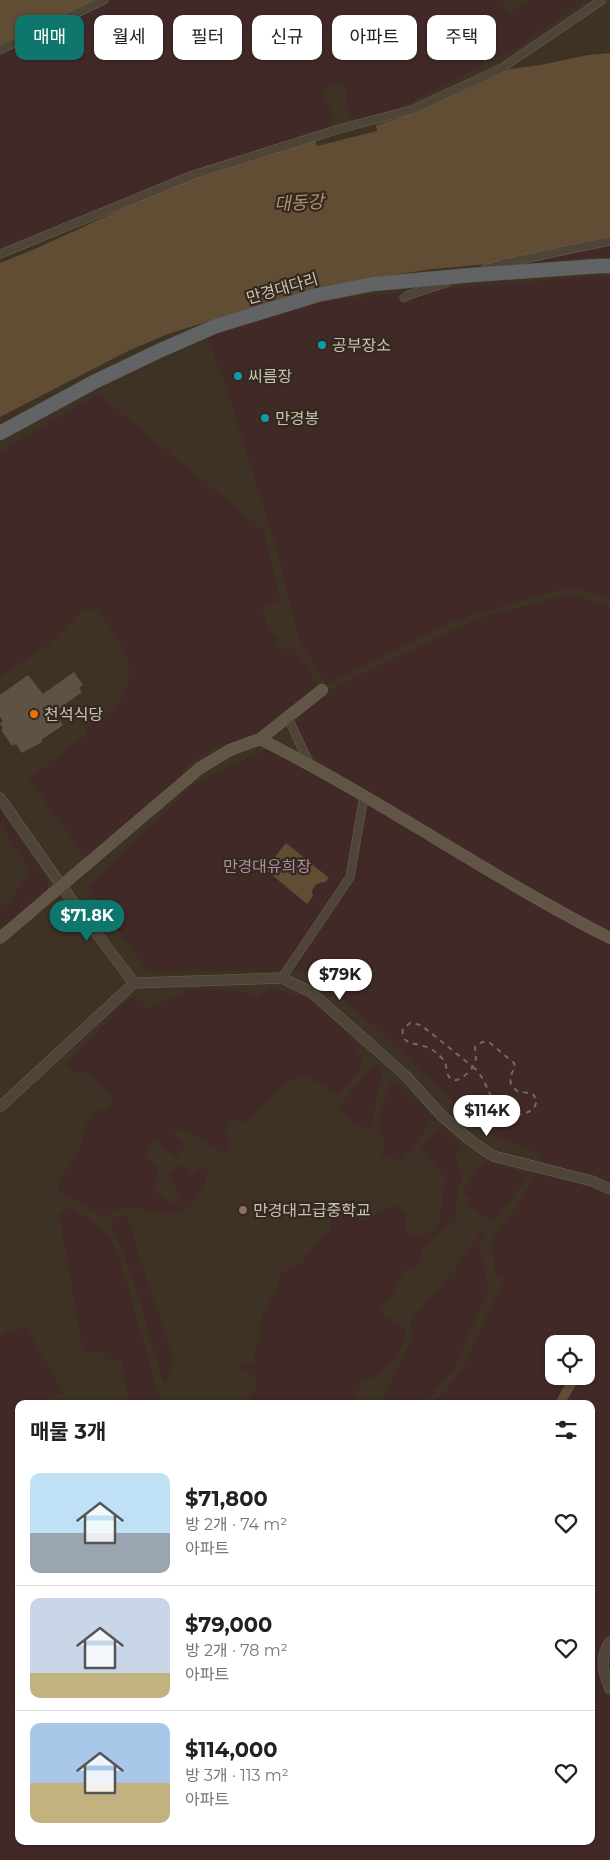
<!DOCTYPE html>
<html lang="ko">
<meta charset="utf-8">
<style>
body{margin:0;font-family:Montserrat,"Noto Sans KR",sans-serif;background:#f6f6f6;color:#222;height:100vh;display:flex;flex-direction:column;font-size:19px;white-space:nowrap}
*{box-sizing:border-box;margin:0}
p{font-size:16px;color:#767676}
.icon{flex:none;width:28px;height:28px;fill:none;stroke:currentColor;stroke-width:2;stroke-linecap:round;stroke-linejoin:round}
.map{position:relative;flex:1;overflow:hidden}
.details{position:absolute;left:15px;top:1400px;width:580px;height:445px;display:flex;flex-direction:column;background:#fff;border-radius:10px;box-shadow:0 1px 4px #0004}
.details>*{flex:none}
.top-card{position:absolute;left:15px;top:15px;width:580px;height:45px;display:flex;gap:10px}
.fabs{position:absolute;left:545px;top:1335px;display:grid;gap:10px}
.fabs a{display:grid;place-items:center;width:50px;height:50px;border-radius:10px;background:#fff;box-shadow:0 1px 4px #0004;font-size:25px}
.price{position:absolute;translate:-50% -42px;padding:0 11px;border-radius:18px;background:#fff;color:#222;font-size:16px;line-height:32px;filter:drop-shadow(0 1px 2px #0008)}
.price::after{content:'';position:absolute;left:50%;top:30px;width:15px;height:11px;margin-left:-8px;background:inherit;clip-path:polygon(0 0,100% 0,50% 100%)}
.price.selected{background:#0f766e;color:#fff}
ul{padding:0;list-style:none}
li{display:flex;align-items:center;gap:15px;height:125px;padding:0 15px}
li+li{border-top:1px solid #e0e0e0}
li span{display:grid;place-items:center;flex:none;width:140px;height:100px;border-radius:10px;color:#555}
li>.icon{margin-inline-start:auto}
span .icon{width:60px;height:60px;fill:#fffc;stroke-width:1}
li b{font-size:21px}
h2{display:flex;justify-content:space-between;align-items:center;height:60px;padding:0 15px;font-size:21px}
.chip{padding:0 18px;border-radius:10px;background:#fff;box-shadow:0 1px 4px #0004;font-size:18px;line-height:45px}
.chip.selected{background:#0f766e;color:#fff}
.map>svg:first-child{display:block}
.green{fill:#412928;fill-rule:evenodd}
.water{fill:#614c34}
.building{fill:#605243}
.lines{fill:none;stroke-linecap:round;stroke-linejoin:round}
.minor-casing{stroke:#6c6256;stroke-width:9}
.tertiary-casing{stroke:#6c6256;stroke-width:11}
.secondary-casing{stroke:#6c6256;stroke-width:12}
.trunk-casing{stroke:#594f43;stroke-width:15}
.minor{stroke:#4e4438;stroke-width:8}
.tertiary{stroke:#4e4438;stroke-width:10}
.secondary{stroke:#615646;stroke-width:11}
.trunk{stroke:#626365;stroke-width:14}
.rail{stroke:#75695a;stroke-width:2;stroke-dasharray:5 5;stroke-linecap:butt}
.trunk-bridge-casing{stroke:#594f43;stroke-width:15;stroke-linecap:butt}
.trunk-bridge{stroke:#626365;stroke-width:14}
.culture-dot{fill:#0f9aa8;stroke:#33291d;stroke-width:2}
.food-dot{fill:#e8710a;stroke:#33291d;stroke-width:2}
.education-dot{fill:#8d6e63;stroke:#33291d;stroke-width:2}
.labels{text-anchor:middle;stroke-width:4.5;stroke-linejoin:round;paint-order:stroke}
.street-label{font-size:16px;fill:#c9c0b4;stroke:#33291d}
.poi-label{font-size:16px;fill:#c9c0b4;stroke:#33291d;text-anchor:start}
.park-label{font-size:16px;fill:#ae89a8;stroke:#33291d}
.water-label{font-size:18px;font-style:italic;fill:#ac9274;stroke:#33291d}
</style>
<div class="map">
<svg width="610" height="1860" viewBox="0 0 610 1860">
<rect width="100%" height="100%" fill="#3e3224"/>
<path class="green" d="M109 0H500L509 13 531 0H585L518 47 400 107 388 112 356 119 355 117 351 118 345 97 347 96 343 83 323 89 334 122 330 123 331 127 285 140 71 220 0 250V54Z
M610 243V256L521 263 591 246 592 252 599 251V245Z
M610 276V600L587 591 564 589 485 611 452 622 326 685 299 639 280 561 229 395 207 337 309 303 381 295 573 278Z
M98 394 264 531 280 601 261 608 267 620 265 628 280 639 275 645 280 649H294L311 673 317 686 313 691 252 738 219 745 189 763 175 785 137 818 85 857 29 779 87 734 85 728C94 722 107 716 114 708 147 670 121 641 96 609L83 610 48 645 0 677V452Z
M567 595 581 596 610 607V933L544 898 322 765 306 749 294 721V717L322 694 448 632 486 616Z
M266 750 291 757 560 917 610 945V1860H0V1337L5 1332 26 1328 62 1390 61 1394 48 1397 49 1404H19V1841H591V1404H434L462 1370 504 1279V1276H496L492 1245 493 1239 519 1204 542 1162 540 1154 505 1141 479 1127 375 1027 309 970 148 972 87 888 194 785 219 771ZM554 1344H586V1376H554Z
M0 808 48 881 47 890 44 894 0 930V907L8 903 31 871 0 824Z
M193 988 245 992 258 998 269 988 308 998 325 1009 358 1045V1052L362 1057V1067L338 1095 322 1085 301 1075 284 1085 247 1123 232 1120 223 1133 232 1140 226 1154 180 1128 173 1133 185 1145 177 1158 154 1139 145 1157 159 1169 152 1188 164 1199 178 1204 181 1200 169 1174 180 1165 187 1169 189 1178 203 1165 208 1172C203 1190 194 1211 172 1214 158 1216 137 1205 121 1208 115 1209 109 1214 104 1217L57 1190 62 1177 82 1144 86 1125 95 1110 104 1111 114 1100 85 1071 80 1076 66 1064 126 1002 135 996 148 1009Z
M380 1065 382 1074 370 1131 354 1122 339 1108 349 1094 373 1066Z
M398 1082 435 1118 403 1160 380 1156 386 1145 379 1131V1122L390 1084Z
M442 1125 464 1148 455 1155 463 1181 456 1187 458 1191 455 1221 423 1248 422 1261 415 1268 406 1269 393 1294 379 1310 387 1318 406 1328C404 1352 384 1375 361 1383L357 1392 356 1404H244L254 1392 258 1383 251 1374 235 1366 255 1363 254 1350 261 1338V1315L277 1291 279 1276 288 1268 300 1264 330 1229 332 1210 341 1202 349 1206 360 1220H367L393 1204 407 1212 406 1229 411 1237 433 1232 439 1222 444 1186 447 1183 440 1170 420 1151Z
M488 1160 509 1169 526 1173 529 1175 493 1223 467 1204 469 1199 462 1192 483 1162Z
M72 1207C97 1225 107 1230 120 1259L161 1404H129L122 1360 108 1362 104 1353 83 1350 59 1214Z
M127 1214 144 1271 164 1328 173 1364 168 1381 163 1382 132 1274 109 1223 118 1216Z
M482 1231 485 1232 479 1245 487 1277V1294L453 1370 424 1404H381L412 1337 410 1322 454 1270Z"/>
<path class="water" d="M0 0H95L0 45Z
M610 53V238L500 263 433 269 358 280 222 317 168 334 128 351 0 417V263C55 242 106 215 160 192 210 171 263 157 315 140L317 146 377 131 376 125 399 118 505 70 540 65 588 55Z
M286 843 329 878 324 883 322 882 315 885 312 891 313 896 307 904 265 869Z
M570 1376H581L565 1404H554Z"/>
<path class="building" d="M74 672 83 685 79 688 82 692 54 712 63 725 41 740 42 742 22 753 16 744 12 746 1 730 3 728 0 723 3 721 0 717V695L28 675 43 694Z"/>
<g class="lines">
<g class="minor-casing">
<path id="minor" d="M0 50 104 0
M0 254 193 175 339 129 411 110 502 68 602 0
M485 269 505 263 610 241
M404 298 409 295 448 282
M288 718 309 763
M282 978 350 877 364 796"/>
</g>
<g class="tertiary-casing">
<path id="tertiary" d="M0 798 73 902 134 983
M0 1107 134 983 282 978 311 992 405 1075 442 1116 470 1140 493 1156 592 1181 610 1189
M610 1642C599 1657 603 1673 610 1689"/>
</g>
<g class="secondary-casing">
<path id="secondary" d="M260 739C380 799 490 877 610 938
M0 938 200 768 230 750 260 739 322 690"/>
</g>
<g class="trunk-casing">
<path id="trunk" d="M599 266H610"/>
</g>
<use href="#minor" class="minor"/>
<use href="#tertiary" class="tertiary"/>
<use href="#secondary" class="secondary"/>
<use href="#trunk" class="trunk"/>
<path class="rail" d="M473 1067C491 1080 492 1125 520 1115 525 1113 530 1112 534 1108L537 1101 533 1094 517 1091 511 1084 510 1077 515 1067 514 1063 489 1042H482L475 1047 476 1059 473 1066V1067C468 1073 455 1088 448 1075 446 1072 447 1066 445 1063 443 1058 436 1052 431 1049 421 1042 399 1047 403 1029L410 1023 421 1025 473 1067"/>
<g class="trunk-bridge-casing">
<path id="trunk-bridge" d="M0 433 94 382 161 350 216 326 317 295 373 284 472 275 599 266"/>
</g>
<use href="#trunk-bridge" class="trunk-bridge"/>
</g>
<g class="culture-dot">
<circle cx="322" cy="345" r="5"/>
<circle cx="238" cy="376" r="5"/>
<circle cx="265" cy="418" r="5"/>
</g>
<circle class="food-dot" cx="34" cy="714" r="5"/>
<circle class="education-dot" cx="243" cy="1210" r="5"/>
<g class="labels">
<g class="street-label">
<text transform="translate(282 288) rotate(-16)" y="6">만경대다리</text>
</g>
<g class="poi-label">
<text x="332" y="351">공부장소</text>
<text x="248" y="382">씨름장</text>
<text x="275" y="424">만경봉</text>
<text x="44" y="720">천석식당</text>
<text x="253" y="1216">만경대고급중학교</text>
</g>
<g class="park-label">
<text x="267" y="872">만경대유희장</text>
</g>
<g class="water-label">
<text transform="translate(299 203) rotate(-3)" y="6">대동강</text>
</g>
</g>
</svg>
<div class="fabs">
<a><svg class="icon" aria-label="locate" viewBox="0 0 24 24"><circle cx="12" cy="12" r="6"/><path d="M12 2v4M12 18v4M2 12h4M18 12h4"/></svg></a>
</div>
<b class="price selected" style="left:87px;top:942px">$71.8K</b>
<b class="price" style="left:340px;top:1001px">$79K</b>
<b class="price" style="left:487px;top:1137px">$114K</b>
<div class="top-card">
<a class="chip selected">매매</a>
<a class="chip">월세</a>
<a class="chip">필터</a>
<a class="chip">신규</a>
<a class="chip">아파트</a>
<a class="chip">주택</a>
</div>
<section class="details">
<h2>매물 3개<svg class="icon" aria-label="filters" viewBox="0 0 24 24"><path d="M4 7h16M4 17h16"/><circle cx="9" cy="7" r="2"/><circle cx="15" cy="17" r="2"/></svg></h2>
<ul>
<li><span style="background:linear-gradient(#bfe0f5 60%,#9aa5b1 0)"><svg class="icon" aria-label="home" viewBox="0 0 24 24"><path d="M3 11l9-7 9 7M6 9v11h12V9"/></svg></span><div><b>$71,800</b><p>방 2개 · 74 m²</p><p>아파트</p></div><svg class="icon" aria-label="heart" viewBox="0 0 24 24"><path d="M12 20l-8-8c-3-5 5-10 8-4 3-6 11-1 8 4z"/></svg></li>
<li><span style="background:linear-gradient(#c9d6e8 75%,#c2b280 0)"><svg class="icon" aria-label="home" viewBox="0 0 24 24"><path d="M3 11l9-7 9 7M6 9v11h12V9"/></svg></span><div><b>$79,000</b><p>방 2개 · 78 m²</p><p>아파트</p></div><svg class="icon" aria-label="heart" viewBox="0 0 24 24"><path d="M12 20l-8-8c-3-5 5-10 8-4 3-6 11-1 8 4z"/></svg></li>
<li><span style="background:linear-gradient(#a9c7e8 60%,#c2b280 0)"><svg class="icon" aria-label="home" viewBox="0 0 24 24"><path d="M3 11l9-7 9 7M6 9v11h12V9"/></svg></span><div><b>$114,000</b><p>방 3개 · 113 m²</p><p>아파트</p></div><svg class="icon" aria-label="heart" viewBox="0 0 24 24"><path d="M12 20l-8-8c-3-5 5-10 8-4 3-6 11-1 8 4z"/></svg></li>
</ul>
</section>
</div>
